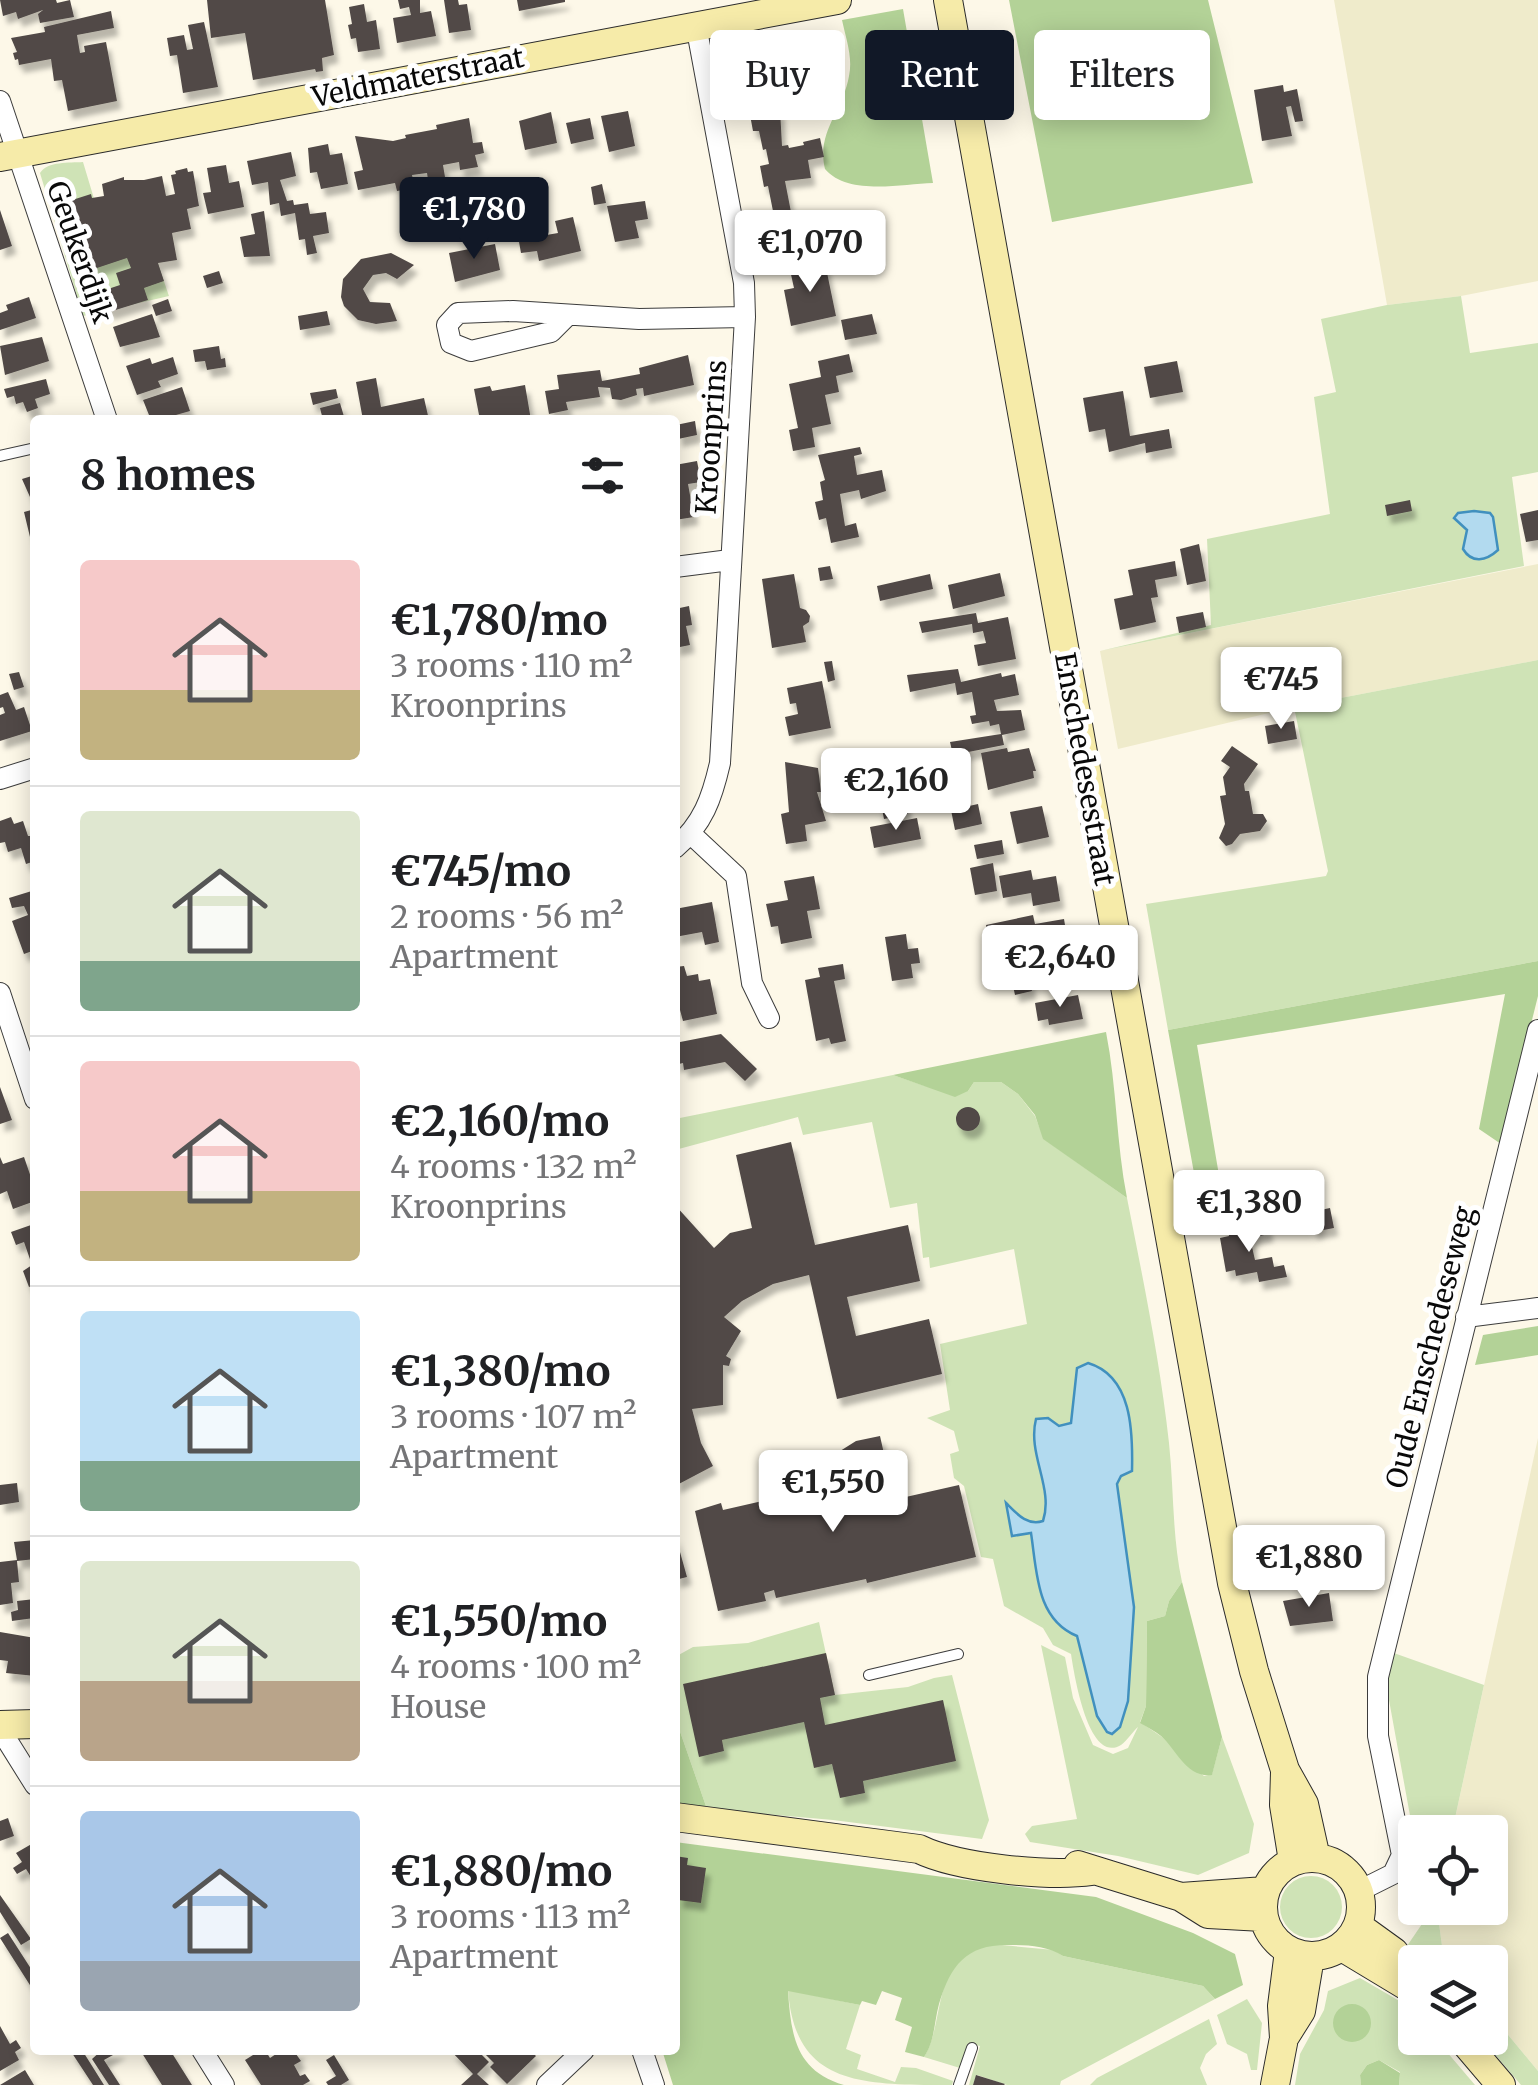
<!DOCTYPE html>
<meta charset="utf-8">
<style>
body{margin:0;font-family:Merriweather,serif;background:#f6f6f6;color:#202124;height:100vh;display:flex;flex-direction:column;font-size:38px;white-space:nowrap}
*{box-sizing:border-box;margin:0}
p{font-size:32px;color:#757577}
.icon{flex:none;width:55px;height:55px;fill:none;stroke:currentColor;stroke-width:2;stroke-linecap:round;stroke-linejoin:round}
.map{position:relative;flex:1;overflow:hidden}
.side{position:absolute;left:30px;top:415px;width:650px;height:1640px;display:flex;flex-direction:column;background:#fff;border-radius:10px;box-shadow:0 5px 25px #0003}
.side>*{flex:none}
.banner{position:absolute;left:710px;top:30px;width:678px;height:90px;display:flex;gap:20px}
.buttons{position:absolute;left:1398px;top:1815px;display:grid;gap:20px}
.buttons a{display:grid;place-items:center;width:110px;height:110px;border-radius:10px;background:#fff;box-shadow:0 5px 25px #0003;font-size:50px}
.price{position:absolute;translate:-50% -85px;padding:0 22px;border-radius:10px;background:#fff;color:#222;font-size:32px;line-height:65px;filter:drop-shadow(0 2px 5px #0008)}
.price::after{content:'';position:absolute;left:50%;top:60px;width:30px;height:22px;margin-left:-15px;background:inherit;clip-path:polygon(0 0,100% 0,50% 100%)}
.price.selected{background:#111827;color:#fff}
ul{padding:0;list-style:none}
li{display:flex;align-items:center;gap:30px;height:250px;padding:0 50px}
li+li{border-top:2px solid #e0e0e0}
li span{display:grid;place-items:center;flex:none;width:280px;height:200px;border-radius:10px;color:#555}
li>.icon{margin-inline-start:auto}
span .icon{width:120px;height:120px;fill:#fffc;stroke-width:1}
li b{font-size:42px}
h2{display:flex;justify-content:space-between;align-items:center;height:120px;padding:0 50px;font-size:42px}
.tag{padding:0 35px;border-radius:10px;background:#fff;box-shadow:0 5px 25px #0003;font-size:35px;line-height:90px}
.tag.selected{background:#111827;color:#fff}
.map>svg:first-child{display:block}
.farmland{fill:#efebcb}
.green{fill:#cfe3b6;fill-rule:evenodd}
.forest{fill:#b3d297}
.water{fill:#b2daef;stroke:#4190be;stroke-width:2.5}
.building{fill:#514a47;filter:url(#shadow)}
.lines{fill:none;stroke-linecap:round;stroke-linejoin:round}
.lane-casing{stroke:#3c3c3c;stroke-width:12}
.street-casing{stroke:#3c3c3c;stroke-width:22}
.secondary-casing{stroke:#2b2b2b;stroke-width:30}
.lane{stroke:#fff;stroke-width:10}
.street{stroke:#fff;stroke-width:20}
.secondary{stroke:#f6eba9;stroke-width:28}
.labels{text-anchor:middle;stroke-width:10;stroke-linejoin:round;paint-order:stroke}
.street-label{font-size:28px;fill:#090909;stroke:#fff}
</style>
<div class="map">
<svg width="1538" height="2085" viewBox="0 0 1538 2085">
<defs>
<filter id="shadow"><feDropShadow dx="4.5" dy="8" stdDeviation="2.5" flood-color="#0004"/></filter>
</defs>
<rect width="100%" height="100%" fill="#fdf8e8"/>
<path class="farmland" d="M1334 0H1538V281L1461 296 1387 305Z
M1538 564V660L1294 707 1118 749 1100 651Z
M1538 1438V2071L1490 2013V1962H1450L1442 1946 1437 1908H1490V1832H1452Z"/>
<path class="green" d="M83 162 98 212 142 217 169 296 83 316 40 173C48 161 69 163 83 162Z
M1461 296 1470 353 1538 343V472L1512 477 1524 566 1100 651 1211 625 1207 539 1330 514 1314 397 1336 392 1321 319 1387 305ZM1474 511 1490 513 1493 517 1497 550 1464 545 1467 529 1458 513Z
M1538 660V961L1168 1030 1146 904 1326 876 1328 871 1294 707Z
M893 1075 925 1086 968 1091 974 1082 986 1079 1001 1082 1018 1094 1035 1116 1044 1139 1127 1198C1143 1279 1160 1361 1169 1443 1174 1489 1172 1536 1182 1582L1169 1601 1165 1616 1147 1621 1146 1706 1140 1722 1162 1737 1204 1776 1212 1774 1222 1737 1254 1824 1249 1853 1198 1875 1118 1856 1030 1842 1025 1834 1032 1826 1077 1819 1041 1645 1065 1657 1073 1698 1093 1745 1113 1754 1128 1748 1138 1727C1133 1731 1127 1741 1121 1745 1088 1765 1074 1673 1071 1654L1053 1645 1043 1628 1004 1606 993 1559 981 1557 964 1486 954 1478 950 1454 959 1451 954 1431 927 1418 950 1410 940 1344 1027 1324 1014 1249 930 1268 929 1257 923 1258 917 1203 890 1208 872 1122 803 1135 798 1117 675 1150V1119ZM1077 1369 1121 1476 1117 1484 1128 1701 1082 1654 1077 1635C1035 1620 1037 1571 1031 1532L1010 1521 1007 1505C1019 1514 1026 1526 1042 1521L1047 1507 1035 1448 1048 1418 1059 1426 1071 1424Z
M819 1622 835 1695 908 1687 934 1678 952 1675 989 1820 982 1839 833 1820 707 1809 675 1717V1657L693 1647 748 1643Z
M1391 1652 1484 1685 1452 1832H1415V1843L1387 1689Z
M1280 1907a31 31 0 1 1 62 0a31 31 0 1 1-62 0Z
M1425 1908H1437L1442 1946 1450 1962H1420L1407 1946 1424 1921Z
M991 1944 1054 1950 1063 1956 1203 1986 1215 1999 1061 2081 1060 2085H1007L977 2075 973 2085H969L980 2046 968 2043 960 2068 924 2057C943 2027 934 1974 968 1952 973 1948 984 1946 991 1944Z
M1360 1978 1408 2006 1415 2014V2038H1435L1475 2085H1399L1400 2072 1379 2060 1367 2065 1360 2075 1361 2085H1295L1300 2054 1324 2010 1328 1991Z
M788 1990 860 2005 846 2049 861 2055 857 2069 895 2082 901 2067 916 2068 953 2081 952 2085C859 2085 795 2085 788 1990Z
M1247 1999 1262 2023 1257 2070H1251L1247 2054 1227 2044 1217 2015Z
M1490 2013 1538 2071V2085H1521L1481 2038H1490Z
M1209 2019 1217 2044 1206 2054 1200 2068 1207 2085H1090L1097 2078Z"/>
<path class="forest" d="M1009 0H1208L1253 183 1052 222Z
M903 9 933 183C901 184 848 196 825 169 816 132 843 111 849 76 853 57 846 39 842 20Z
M1538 961V996L1501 1144 1479 1129 1505 994 1197 1045 1225 1211 1202 1217 1168 1030Z
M1106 1032C1117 1087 1116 1143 1127 1198L1043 1139 1035 1115 1018 1094 1001 1082H974L968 1091 955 1097 893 1075Z
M1538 1326V1355L1475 1365 1483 1335Z
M1182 1582 1222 1737 1212 1775C1186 1778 1177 1750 1161 1736 1155 1731 1147 1727 1140 1723L1146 1706 1147 1621 1165 1616 1169 1601Z
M675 1717 707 1809 675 1803Z
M675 1842 1096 1897 1193 1933 1235 1954 1243 1985 1215 1999 1203 1986 1063 1956C1048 1946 1027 1945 1010 1945 967 1944 951 1964 939 2004 934 2022 935 2041 924 2057L905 2052 912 2027 895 2020 902 1998 882 1991 876 2005 862 2001 860 2005 788 1991C791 2036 796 2071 844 2085H673L662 2050H675Z
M1333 2023a19 19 0 1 1 38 0a19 19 0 1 1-38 0Z
M1379 2060 1400 2073 1399 2085H1361L1360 2075 1367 2065Z"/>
<path class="water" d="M1474 511 1490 513 1493 517 1498 550C1486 561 1472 564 1463 549L1467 530 1454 518 1458 513Z
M1088 1363C1132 1376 1133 1431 1132 1471L1121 1476 1117 1484 1134 1607 1128 1701 1120 1727 1112 1734 1107 1732 1097 1716 1077 1636C1036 1619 1037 1572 1031 1533L1012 1536 1006 1503C1017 1514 1027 1526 1043 1521 1054 1488 1027 1454 1036 1419L1048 1418 1059 1426 1071 1423 1077 1368Z"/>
<path class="building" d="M0 0H56L57 3 70 0 74 17 40 23 38 14 43 10 18 19 16 12 3 16Z
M207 0H325L334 55 322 58 323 71 316 72 315 69 253 80 245 33 211 38Z
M398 0H420V13L431 11 436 36 397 43 393 18 411 15 409 7 400 9Z
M444 0H458L459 5 467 4 471 30 449 33Z
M517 0H565V2L519 11Z
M364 4 367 22 376 20 380 49 358 52 356 38 351 39 348 25 352 24 349 7Z
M111 11 114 28 77 35 80 53 85 52 84 46 106 42 117 101 68 111 62 80 54 81 51 59 19 65 18 59 15 60 13 53 17 52 11 38 45 32 44 27Z
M204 22 218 87 183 93 177 55 170 56 167 38 184 35 187 50 193 49 188 25Z
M792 58 797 89 751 98 746 69Z
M1283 85 1284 92 1297 89 1303 121 1295 122 1291 106 1286 107 1292 136 1262 141 1254 90Z
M780 109 782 146 788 145 789 148 804 145 803 142 820 138 824 157 808 160 811 178 785 181 791 212 801 211 804 227 773 233 769 217 774 216 768 186 764 187 760 166 769 164 766 149 763 150 759 131H753L750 115Z
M628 111 635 146 609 152 601 116Z
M551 112 557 143 525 150 519 121Z
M469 118 473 143 482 142 484 153 475 155 478 167 460 170 459 162 443 165 445 177 428 180 427 173 412 175 415 188 397 191 395 183 358 190 354 172 363 170 355 136 393 141 406 138 405 135 437 129 436 125Z
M590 118 594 139 571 144 566 123Z
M328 144 330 155 342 153 348 184 321 189 317 172 310 173 308 148Z
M291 152 296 176 280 180 287 201 293 200 294 205 308 203 310 214 326 212 329 233 313 236 317 253 307 255 305 239 299 240 295 213 281 216 279 203 270 205 268 182 252 185 247 161Z
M226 165 229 183 239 181 244 207 208 214 203 193 211 192 207 168Z
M187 168 188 172 193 171 199 206 187 209 191 229 172 233 177 260 158 263 164 281 144 288 148 300 109 312 107 307 104 309 100 297 103 296 102 291 120 285 116 273 131 268 127 258 94 269 71 224 66 202 91 194 92 198 104 196 102 184 124 177V180H144L162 176 166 196 175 194 171 175 176 174 175 171Z
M602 184 606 203 594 205 591 187Z
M645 201 648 219 635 221 639 238 615 242 607 206Z
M0 210 12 246 0 250Z
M264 211 270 256 244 257 240 237 255 234 251 214Z
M573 217 581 251 539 261 537 251 521 253 516 225 532 222 535 237 558 233 555 221Z
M495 244 500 270 455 282 449 253Z
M391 253 414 265 397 279 386 273 373 275 363 289 370 302 390 303 397 321 376 324 358 320 344 306 341 297 343 279 361 259Z
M825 263 836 316 791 326 784 290 794 288 790 270Z
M219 271 223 283 207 288 203 276Z
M29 297 36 318 0 330V313L8 310 6 305Z
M168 299 172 311 156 316 152 305Z
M327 311 330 325 300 330 298 316Z
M152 314 160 337 120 347 113 327Z
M872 314 877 334 845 340 841 320Z
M42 337 49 361 5 375 0 346Z
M219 346 221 359 225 358 226 367 207 370 205 361 195 362 193 350Z
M849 354 853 372 836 376 839 392 825 395 831 424 812 428 815 447 793 451 789 430 798 428 789 384 821 377 818 361Z
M688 355 694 385 644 396 643 388 636 389 637 395 621 400 612 399 610 388 598 387 600 397 566 402 568 410 549 414 545 391 559 389 557 375 600 370 602 381 640 374 639 368Z
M173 357 178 374 158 381 161 387 137 395 126 366 150 358 152 364Z
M1177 361 1183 392 1150 398 1144 367Z
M376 378 381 407 424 398 429 420H363L356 382Z
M46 379 50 394 35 399 38 408 27 412 23 402 16 404 14 396 7 398 4 389Z
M525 385 531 420H480L474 389 490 386 492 391Z
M182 387 190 411 176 415 178 420H151L143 400Z
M336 389 338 398 313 405 310 393Z
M1123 391 1130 436 1169 429 1172 448 1146 453 1145 443 1109 452 1105 429 1089 432 1083 398Z
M340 403 345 420H323L320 408Z
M695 421 697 435 678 439 676 425Z
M860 447 862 454 854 456 857 475 882 470 886 491 861 499 859 490 840 494 845 526 856 523 859 537 831 543 826 518 819 520 815 502 823 500 820 482 825 480 818 455Z
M697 461 701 482 688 484 694 517 675 520V465Z
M35 475V506H34L22 479Z
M1410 500 1412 511 1387 516 1385 505Z
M35 509V536L30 537 24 512Z
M1538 510V540L1526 542 1520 514Z
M1199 544 1206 581 1187 585 1180 549Z
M1175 561 1177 576 1155 580 1158 597 1151 598 1156 622 1120 630 1114 599 1133 595 1128 570Z
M830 566 833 579 820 581 818 568Z
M1000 573 1005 596 953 609 948 585Z
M794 574 800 608 806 610 810 616 809 622 803 626 806 642 772 648 762 579Z
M930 574 933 589 880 601 877 586Z
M689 606 692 625 686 626 690 645 675 648V609Z
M1203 612 1206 627 1179 633 1176 617Z
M976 613 978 623 1008 617 1016 659 978 666 974 645 986 643 983 631 973 633 972 624 922 633 919 622Z
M832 661 835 680 828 682 824 662Z
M958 669 961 682 1001 673 1002 677 1015 674 1019 695 994 700 997 711 1021 710 1025 730 1002 735 1004 745 953 755 950 742 1001 734 999 724 990 726 989 721 972 724 970 716 976 715 972 692 957 695 955 683 910 692 907 675Z
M19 672 24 687 14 690 9 674Z
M822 681 831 728 789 736 785 717 798 714 796 703 790 704 787 688Z
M8 692 16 710 24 707 32 731 0 741V715L5 713 3 707 0 708V695Z
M1294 721 1297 739 1268 744 1265 726Z
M1232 746 1258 764 1244 784 1245 791H1249L1253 814H1263L1267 821 1260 831 1240 834 1232 844 1226 846 1219 838 1225 824 1220 796 1226 795 1223 777 1230 767 1221 761Z
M1007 748 1008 752 1029 748 1036 771H1033L1034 778 988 790 981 753Z
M942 760 944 774 924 777 922 764Z
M785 762 818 768 821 792H817L826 821 805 825 807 841 786 844 781 814 789 812Z
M871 773 875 793 854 796 850 776Z
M904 795 908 814 884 819 880 799Z
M978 804 982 824 955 830 951 810Z
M1042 806 1049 837 1017 844 1010 812Z
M11 817 14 824 23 821 28 836H31L35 861 26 864 21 848 8 852 5 842 0 843V821Z
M917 818 921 839 874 848 870 827Z
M1002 840 1004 854 977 859 974 845Z
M993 863 997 891 975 895 970 868Z
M1031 870 1033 880 1056 876 1060 901 1033 906 1031 893 1003 898 999 876Z
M814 876 820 909 807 911 812 938 781 944 778 926 771 927 766 904 788 900 784 881Z
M35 890V950L24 954 12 921 28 915 24 906 12 908 9 898Z
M712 902 719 942 705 945 702 932 675 937V909Z
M1033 915 1035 924 1064 919 1068 943 1034 949 1033 940 1024 942 1023 934 989 940 986 925Z
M906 934 908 949 918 948 920 963 911 964 913 978 892 981 885 937Z
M843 964 845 979 834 981 846 1041 831 1044 829 1038 816 1041 805 980 820 977 818 968Z
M684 966 687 976 698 974 699 981 710 979 717 1014 683 1021 680 1010 675 1011V967Z
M1029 977 1032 991 1015 995 1012 981Z
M1078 995 1083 1019 1049 1025 1048 1019 1038 1021 1035 1003Z
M721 1034 757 1069 745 1081 725 1062 684 1070 683 1063 675 1065V1043Z
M0 1087 12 1120 0 1124Z
M956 1119a12 12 0 1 1 24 0a12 12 0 1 1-24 0Z
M791 1142 815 1245 908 1225 920 1281 847 1297 856 1336 929 1319 942 1374 837 1399 809 1275 773 1284 742 1301 724 1317 741 1331 726 1356 731 1359 729 1366 723 1365V1405L692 1409 701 1443 713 1466 675 1486V1302L679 1296 675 1291V1205L714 1248 730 1233 752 1228 736 1155Z
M0 1157 3 1164 24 1157 35 1189V1201L13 1209 7 1191 0 1194Z
M1285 1207 1288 1220 1272 1223 1269 1211Z
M1330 1208 1334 1228 1313 1232 1311 1212Z
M1267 1224 1269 1234 1250 1238 1255 1260 1272 1257 1274 1267 1284 1265 1287 1277 1259 1282 1257 1272 1236 1276 1235 1270 1226 1272 1220 1238 1229 1236 1228 1230Z
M31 1225 35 1229V1285L29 1287 23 1271 32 1265 24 1242 16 1245 11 1232Z
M880 1436 892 1489 885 1490 888 1501 959 1485 976 1557 867 1583 866 1579 776 1598 774 1590 764 1593 766 1601 718 1611 695 1511 721 1503 723 1510 771 1499H775L777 1510 837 1496 829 1458 856 1441Z
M17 1483 19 1502 0 1505V1485Z
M675 1534 687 1577 675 1580Z
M35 1540V1559L17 1561 19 1582 11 1583 13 1603 0 1605V1562L17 1560 14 1542Z
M1329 1593 1333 1621 1290 1626 1283 1601Z
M35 1599 34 1618 12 1621 11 1612 18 1610 17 1601Z
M0 1632 35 1638V1676L6 1673 8 1661 0 1660Z
M826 1653 835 1695 820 1698 825 1725 943 1700 956 1761 863 1781 865 1793 840 1798 832 1764 814 1768 804 1722 722 1740 724 1751 699 1757 683 1684Z
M8 1818 14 1836 0 1841V1821Z
M35 1842V1883L26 1869 17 1874 13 1868 22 1862 16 1853Z
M675 1856 688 1858 687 1865 706 1868 701 1903 678 1900 680 1886 675 1885Z
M0 1895 31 1939 21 1945 0 1912Z
M8 1933 35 1975V1993L0 1938Z
M0 2026 10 2044 16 2040 21 2048 15 2052 19 2060 0 2071Z
M70 2050H82L104 2085H93Z
M102 2050H122L104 2060 120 2085H109L92 2059Z
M140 2050H170L192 2085H162Z
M261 2050H265L270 2058 282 2050H302L296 2054 301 2061 294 2065 300 2076 305 2074 310 2081 303 2085H261L245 2060Z
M450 2050H477L489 2062 477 2074 489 2085H461L473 2074Z
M489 2050H530L536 2056 507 2084 490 2067 494 2063 485 2054Z
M334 2055 349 2080 341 2085H328L326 2082 336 2076 326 2060Z
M25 2070 34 2085H0Z
M976 2075 1005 2084 1004 2085H973Z"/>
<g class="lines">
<g class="lane-casing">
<path id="lane" d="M0 456 35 448
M869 1675 958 1654
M959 2085 972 2048"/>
</g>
<g class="street-casing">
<path id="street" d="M0 101 107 420
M567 316 551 332 471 351 451 343 447 325 458 313 513 311 639 319 745 317
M675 567 730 560
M0 779 35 768
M691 834 736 876 752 983 769 1018
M675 848C703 824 712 798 720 763L745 317 744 283 696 25
M0 993 35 1099
M1466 1317 1538 1308
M0 1729 35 1785
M1359 1891 1393 1874 1402 1855 1378 1736V1677L1538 1030
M202 2050 224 2085
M642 2050 654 2085
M547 2085 584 2050"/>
</g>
<g class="secondary-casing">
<path id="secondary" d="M948 0 1232 1583 1254 1671 1285 1770 1304 1804 1316 1858
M0 157 837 0
M0 1725 35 1724
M1285 1772 1284 1805 1293 1861
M675 1817 919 1849C958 1868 1049 1877 1092 1871
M1263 1907a49 49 0 1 1 98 0a49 49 0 1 1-98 0Z
M1078 1865 1181 1897 1208 1914 1263 1917
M1181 1897 1265 1891
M1358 1926 1394 1952 1415 1980
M1342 1947 1415 1991
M1284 2038 1282 2006 1289 1951
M1461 2038 1501 2085
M1275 2085 1284 2038 1301 2011 1310 1957"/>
</g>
<use href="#lane" class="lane"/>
<use href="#street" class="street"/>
<use href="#secondary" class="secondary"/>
</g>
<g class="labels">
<g class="street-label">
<text transform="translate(418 77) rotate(-11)" y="10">Veldmaterstraat</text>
<text transform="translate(80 252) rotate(71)" y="10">Geukerdijk</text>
<text transform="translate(711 437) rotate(-86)" y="10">Kroonprins</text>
<text transform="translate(1085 769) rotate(80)" y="10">Enschedesestraat</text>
<text transform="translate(1430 1347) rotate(-76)" y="10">Oude Enschedeseweg</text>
</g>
</g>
</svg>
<div class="buttons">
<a><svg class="icon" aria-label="locate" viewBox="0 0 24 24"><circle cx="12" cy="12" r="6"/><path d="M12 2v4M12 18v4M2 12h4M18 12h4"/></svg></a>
<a><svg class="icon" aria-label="layers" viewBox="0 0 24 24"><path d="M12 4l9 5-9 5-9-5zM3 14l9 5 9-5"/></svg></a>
</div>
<b class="price selected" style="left:474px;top:262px">€1,780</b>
<b class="price" style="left:810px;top:295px">€1,070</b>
<b class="price" style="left:1281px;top:732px">€745</b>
<b class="price" style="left:896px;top:833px">€2,160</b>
<b class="price" style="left:1060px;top:1010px">€2,640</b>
<b class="price" style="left:1249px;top:1255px">€1,380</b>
<b class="price" style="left:833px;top:1535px">€1,550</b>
<b class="price" style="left:1309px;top:1610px">€1,880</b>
<div class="banner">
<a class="tag">Buy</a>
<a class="tag selected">Rent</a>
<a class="tag">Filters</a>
</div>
<section class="side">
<h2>8 homes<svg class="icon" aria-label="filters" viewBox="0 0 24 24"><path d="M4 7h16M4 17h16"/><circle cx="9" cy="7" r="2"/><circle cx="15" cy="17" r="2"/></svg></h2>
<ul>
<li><span style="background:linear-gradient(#f6c9c9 65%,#c2b280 0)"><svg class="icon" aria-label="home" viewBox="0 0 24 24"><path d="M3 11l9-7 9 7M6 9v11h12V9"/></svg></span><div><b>€1,780/mo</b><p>3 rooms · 110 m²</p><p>Kroonprins</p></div></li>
<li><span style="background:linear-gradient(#dfe7d0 75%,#7fa58c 0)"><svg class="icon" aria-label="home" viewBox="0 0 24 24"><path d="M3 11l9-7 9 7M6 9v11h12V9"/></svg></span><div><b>€745/mo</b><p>2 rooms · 56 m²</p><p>Apartment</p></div></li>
<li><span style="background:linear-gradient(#f6c9c9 65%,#c2b280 0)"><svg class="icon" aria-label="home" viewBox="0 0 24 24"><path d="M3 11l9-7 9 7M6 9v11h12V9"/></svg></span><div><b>€2,160/mo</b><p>4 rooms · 132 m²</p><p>Kroonprins</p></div></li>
<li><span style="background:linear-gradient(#bfe0f5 75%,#7fa58c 0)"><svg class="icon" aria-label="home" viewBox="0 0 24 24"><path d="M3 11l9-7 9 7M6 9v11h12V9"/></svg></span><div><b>€1,380/mo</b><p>3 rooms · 107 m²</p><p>Apartment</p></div></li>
<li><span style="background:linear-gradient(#dfe7d0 60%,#b9a48a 0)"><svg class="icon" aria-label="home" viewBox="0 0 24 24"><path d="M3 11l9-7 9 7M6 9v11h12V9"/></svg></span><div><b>€1,550/mo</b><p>4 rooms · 100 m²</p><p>House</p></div></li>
<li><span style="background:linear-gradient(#a9c7e8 75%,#9aa5b1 0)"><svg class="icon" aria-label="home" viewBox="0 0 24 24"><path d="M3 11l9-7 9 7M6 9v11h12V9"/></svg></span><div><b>€1,880/mo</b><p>3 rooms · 113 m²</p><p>Apartment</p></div></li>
</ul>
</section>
</div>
